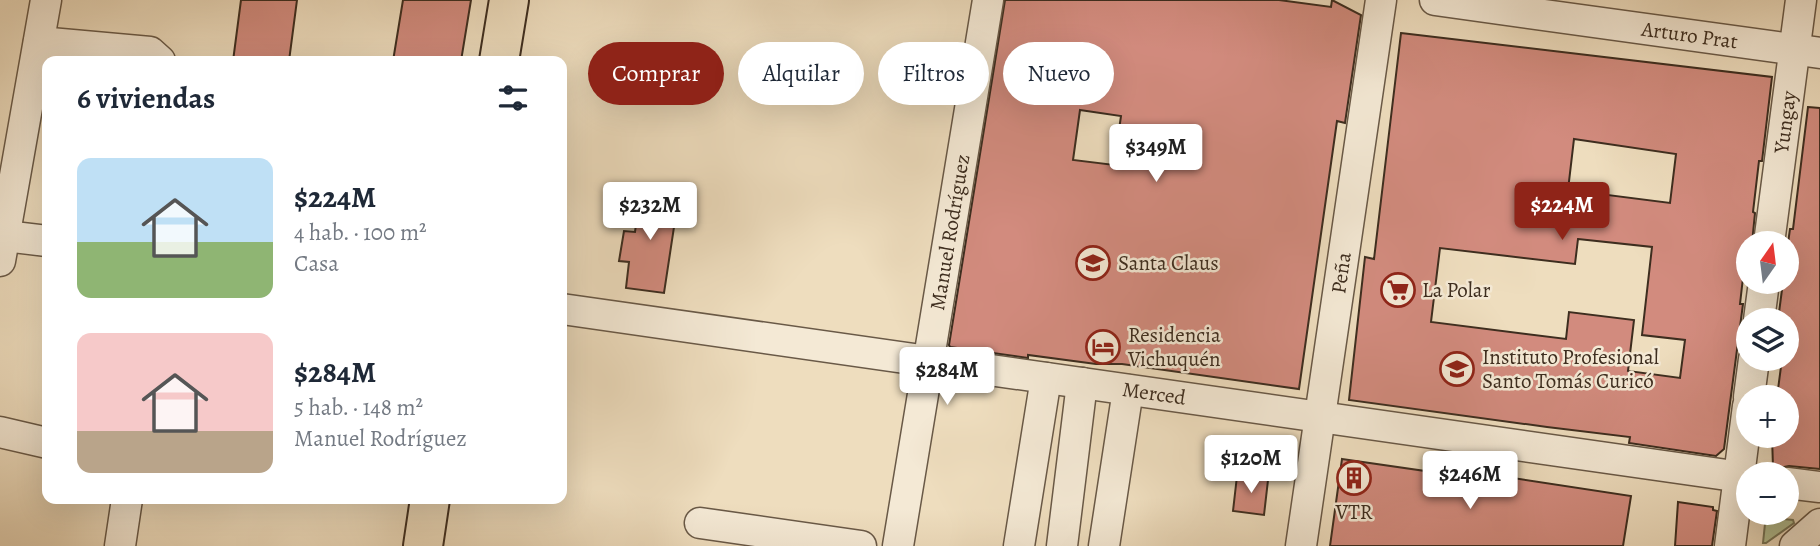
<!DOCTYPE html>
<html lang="es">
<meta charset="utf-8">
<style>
body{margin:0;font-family:Alegreya,serif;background:#f6f6f7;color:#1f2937;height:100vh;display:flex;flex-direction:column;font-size:26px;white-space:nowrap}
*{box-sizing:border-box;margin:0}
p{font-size:23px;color:#747a83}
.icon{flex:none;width:38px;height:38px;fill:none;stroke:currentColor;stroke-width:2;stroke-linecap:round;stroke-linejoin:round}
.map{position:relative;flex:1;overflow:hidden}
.side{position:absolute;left:42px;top:56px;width:525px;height:448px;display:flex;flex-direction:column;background:#fff;border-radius:14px;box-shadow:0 7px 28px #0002}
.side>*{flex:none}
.top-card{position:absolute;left:588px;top:42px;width:665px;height:63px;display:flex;gap:14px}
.needle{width:46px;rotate:14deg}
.tools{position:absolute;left:1736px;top:231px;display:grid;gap:14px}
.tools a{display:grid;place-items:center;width:63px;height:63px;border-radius:50%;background:#fff;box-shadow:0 7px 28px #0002;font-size:35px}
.price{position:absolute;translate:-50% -60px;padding:0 16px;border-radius:7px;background:#fff;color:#222;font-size:23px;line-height:46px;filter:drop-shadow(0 2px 4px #0008)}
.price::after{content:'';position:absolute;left:50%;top:42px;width:21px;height:16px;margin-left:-10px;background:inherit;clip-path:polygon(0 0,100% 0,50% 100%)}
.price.selected{background:#8f2418;color:#fff}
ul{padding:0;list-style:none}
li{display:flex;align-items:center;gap:21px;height:175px;padding:0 35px}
li span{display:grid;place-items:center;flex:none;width:196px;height:140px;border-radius:14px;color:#555}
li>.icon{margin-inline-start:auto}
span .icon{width:84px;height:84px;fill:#fffc;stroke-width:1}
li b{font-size:30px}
h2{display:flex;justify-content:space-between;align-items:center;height:84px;padding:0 35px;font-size:30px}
.pill{padding:0 24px;border-radius:32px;background:#fff;box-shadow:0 7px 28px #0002;font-size:24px;line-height:63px}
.pill.selected{background:#8f2418;color:#fff}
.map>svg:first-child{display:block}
.green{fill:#b6c294;stroke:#7a785a;stroke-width:2}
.building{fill:#d28b7e;stroke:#3d2d1f;stroke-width:2;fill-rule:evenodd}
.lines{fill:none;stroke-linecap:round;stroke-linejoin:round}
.minor-casing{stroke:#695947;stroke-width:33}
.major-casing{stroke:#3d2d1f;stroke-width:42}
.minor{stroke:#f4e9d5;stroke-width:30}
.major{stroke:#eeddbe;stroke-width:38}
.labels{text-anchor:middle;stroke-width:5;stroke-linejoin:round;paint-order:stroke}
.street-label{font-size:21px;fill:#3d2d1f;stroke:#f4e9d5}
.poi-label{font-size:21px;fill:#3d2d1f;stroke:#f4e9d5;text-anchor:start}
</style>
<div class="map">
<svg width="1820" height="546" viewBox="0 0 1820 546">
<rect width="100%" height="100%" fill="#eeddbe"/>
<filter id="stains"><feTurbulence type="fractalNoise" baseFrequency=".00286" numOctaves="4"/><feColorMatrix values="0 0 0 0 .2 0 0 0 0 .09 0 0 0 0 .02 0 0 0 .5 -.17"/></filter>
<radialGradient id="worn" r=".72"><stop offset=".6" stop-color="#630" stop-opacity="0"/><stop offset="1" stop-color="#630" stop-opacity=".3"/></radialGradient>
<path class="green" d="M1773 518 1793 520 1794 523 1766 543H1763L1765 524 1768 520Z"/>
<path class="building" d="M241 0H297L289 61H233Z
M403 0H471L461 61H393Z
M1005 0H1279L1331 7 1332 0 1361 15 1345 123 1337 121 1299 389 1122 364H1096L1028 355V358L950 347 949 345ZM1080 110 1121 116 1114 165 1073 160Z
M1401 33 1772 77 1762 161H1759L1753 212 1755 213 1752 243H1748V261L1745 260 1740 304H1743L1724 449 1716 456 1629 443 1630 437 1547 427 1349 400 1365 257 1374 259ZM1574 139 1676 154 1670 203 1568 190ZM1578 239 1652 247 1642 335 1685 340 1680 378 1628 371 1634 320 1569 312 1566 339 1431 322 1440 248 1575 264Z
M1808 107 1820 108V469L1789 466 1779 468 1773 467 1772 436H1787V397H1777L1782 359H1787V320H1778L1783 282H1787V250L1790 229H1793Z
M641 189 679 194 664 293 626 288 629 262 619 261 624 231 635 232Z
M1342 459 1467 477V471L1631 496 1623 546H1330Z
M1237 476 1268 480 1264 515 1233 511Z
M1678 502 1713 507V510L1717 511 1712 546H1675Z"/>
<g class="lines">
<g class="minor-casing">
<g id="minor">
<path id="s1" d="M1435 0 1820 53"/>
<path d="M39 42 150 52 160 61"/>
<path d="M5 236 47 241"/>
<path id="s2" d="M1769 243 1801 0"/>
<path d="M0 261 46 0"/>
<path id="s3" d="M562 309 1748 478"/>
<path d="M1759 320 1764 282"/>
<path d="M1749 397 1754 359"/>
<path d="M0 432 47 443"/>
<path d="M1787 483 1820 487"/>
<path d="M700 523 861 546"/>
<path d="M120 546 127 499"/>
<path id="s4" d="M898 546 988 0"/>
<path d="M1019 546 1046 378"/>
<path d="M1062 546 1082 383"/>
<path d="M1104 546 1128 390"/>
<path id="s5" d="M1301 546 1381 0"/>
<path d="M1730 546 1748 406"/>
<path d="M1795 546 1820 524"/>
</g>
</g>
<g class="major-casing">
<path id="major" d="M499 61 509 0
M423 546 430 499"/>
</g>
<use href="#minor" class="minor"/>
<use href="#major" class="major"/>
</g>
<defs>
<g id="school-ring" transform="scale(1.75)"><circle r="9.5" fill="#f4e9d5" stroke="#8f2418" stroke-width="1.5"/><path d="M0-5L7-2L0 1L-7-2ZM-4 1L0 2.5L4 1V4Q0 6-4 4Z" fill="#8f2418"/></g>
<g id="supermarket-ring" transform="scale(1.75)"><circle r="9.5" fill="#f4e9d5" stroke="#8f2418" stroke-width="1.5"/><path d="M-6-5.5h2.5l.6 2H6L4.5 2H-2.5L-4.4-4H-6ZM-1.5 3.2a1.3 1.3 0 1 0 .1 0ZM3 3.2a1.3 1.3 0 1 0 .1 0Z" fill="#8f2418"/></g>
<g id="hotel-ring" transform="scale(1.75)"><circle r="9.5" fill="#f4e9d5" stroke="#8f2418" stroke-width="1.5"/><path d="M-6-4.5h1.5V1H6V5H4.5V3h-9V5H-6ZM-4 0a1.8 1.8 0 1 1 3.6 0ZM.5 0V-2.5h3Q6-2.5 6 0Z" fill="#8f2418"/></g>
<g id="university-ring" transform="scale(1.75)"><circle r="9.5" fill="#f4e9d5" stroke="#8f2418" stroke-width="1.5"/><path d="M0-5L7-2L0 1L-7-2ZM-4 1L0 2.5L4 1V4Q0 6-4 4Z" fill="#8f2418"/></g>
<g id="building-ring" transform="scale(1.75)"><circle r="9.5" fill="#f4e9d5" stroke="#8f2418" stroke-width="1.5"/><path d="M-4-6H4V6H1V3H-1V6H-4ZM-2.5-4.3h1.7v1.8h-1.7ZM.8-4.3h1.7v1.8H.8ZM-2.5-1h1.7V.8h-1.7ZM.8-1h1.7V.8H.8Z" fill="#8f2418"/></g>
</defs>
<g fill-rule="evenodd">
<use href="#school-ring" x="1093" y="263"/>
<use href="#supermarket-ring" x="1398" y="290"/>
<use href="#hotel-ring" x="1103" y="347"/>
<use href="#university-ring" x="1457" y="369"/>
<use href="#building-ring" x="1354" y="478"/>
</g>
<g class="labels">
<g class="street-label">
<text dy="7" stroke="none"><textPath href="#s1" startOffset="257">Arturo Prat</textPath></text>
<text dy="7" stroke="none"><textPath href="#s2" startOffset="122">Yungay</textPath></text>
<text dy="7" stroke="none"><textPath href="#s4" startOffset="318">Manuel Rodríguez</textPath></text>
<text dy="7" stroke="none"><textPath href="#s5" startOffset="276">Peña</textPath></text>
<text dy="7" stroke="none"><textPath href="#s3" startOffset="598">Merced</textPath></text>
</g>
<g class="poi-label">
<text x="1118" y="270">Santa Claus</text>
<text x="1422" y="297">La Polar</text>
<text x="1128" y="342">Residencia<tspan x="1128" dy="24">Vichuquén</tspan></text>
<text x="1482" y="364">Instituto Profesional<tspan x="1482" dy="24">Santo Tomás Curicó</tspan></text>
<text x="1354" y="519" text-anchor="middle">VTR</text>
</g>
</g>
<rect width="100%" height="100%" filter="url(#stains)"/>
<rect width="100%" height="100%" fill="url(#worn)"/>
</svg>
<div class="tools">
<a><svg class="needle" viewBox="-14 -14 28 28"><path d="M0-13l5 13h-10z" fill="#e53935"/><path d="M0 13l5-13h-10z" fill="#747a83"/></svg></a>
<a><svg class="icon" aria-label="layers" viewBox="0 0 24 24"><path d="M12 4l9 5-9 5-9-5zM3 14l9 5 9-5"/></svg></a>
<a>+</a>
<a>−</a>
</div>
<b class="price" style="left:1156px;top:184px">$349M</b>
<b class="price" style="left:650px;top:242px">$232M</b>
<b class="price selected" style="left:1562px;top:242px">$224M</b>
<b class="price" style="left:947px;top:407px">$284M</b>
<b class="price" style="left:1251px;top:495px">$120M</b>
<b class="price" style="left:1470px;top:511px">$246M</b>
<div class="top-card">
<a class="pill selected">Comprar</a>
<a class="pill">Alquilar</a>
<a class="pill">Filtros</a>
<a class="pill">Nuevo</a>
</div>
<section class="side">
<h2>6 viviendas<svg class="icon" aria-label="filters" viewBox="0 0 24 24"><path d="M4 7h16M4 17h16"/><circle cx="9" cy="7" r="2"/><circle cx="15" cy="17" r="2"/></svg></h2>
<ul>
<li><span style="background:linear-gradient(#bfe0f5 60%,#8fb573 0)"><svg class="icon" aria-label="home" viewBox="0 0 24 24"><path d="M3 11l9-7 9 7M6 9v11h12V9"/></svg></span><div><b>$224M</b><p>4 hab. · 100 m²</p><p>Casa</p></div></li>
<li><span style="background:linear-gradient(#f6c9c9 70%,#b9a48a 0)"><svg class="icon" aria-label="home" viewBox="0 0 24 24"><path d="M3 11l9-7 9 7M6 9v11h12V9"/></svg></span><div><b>$284M</b><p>5 hab. · 148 m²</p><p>Manuel Rodríguez</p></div></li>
</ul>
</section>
</div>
